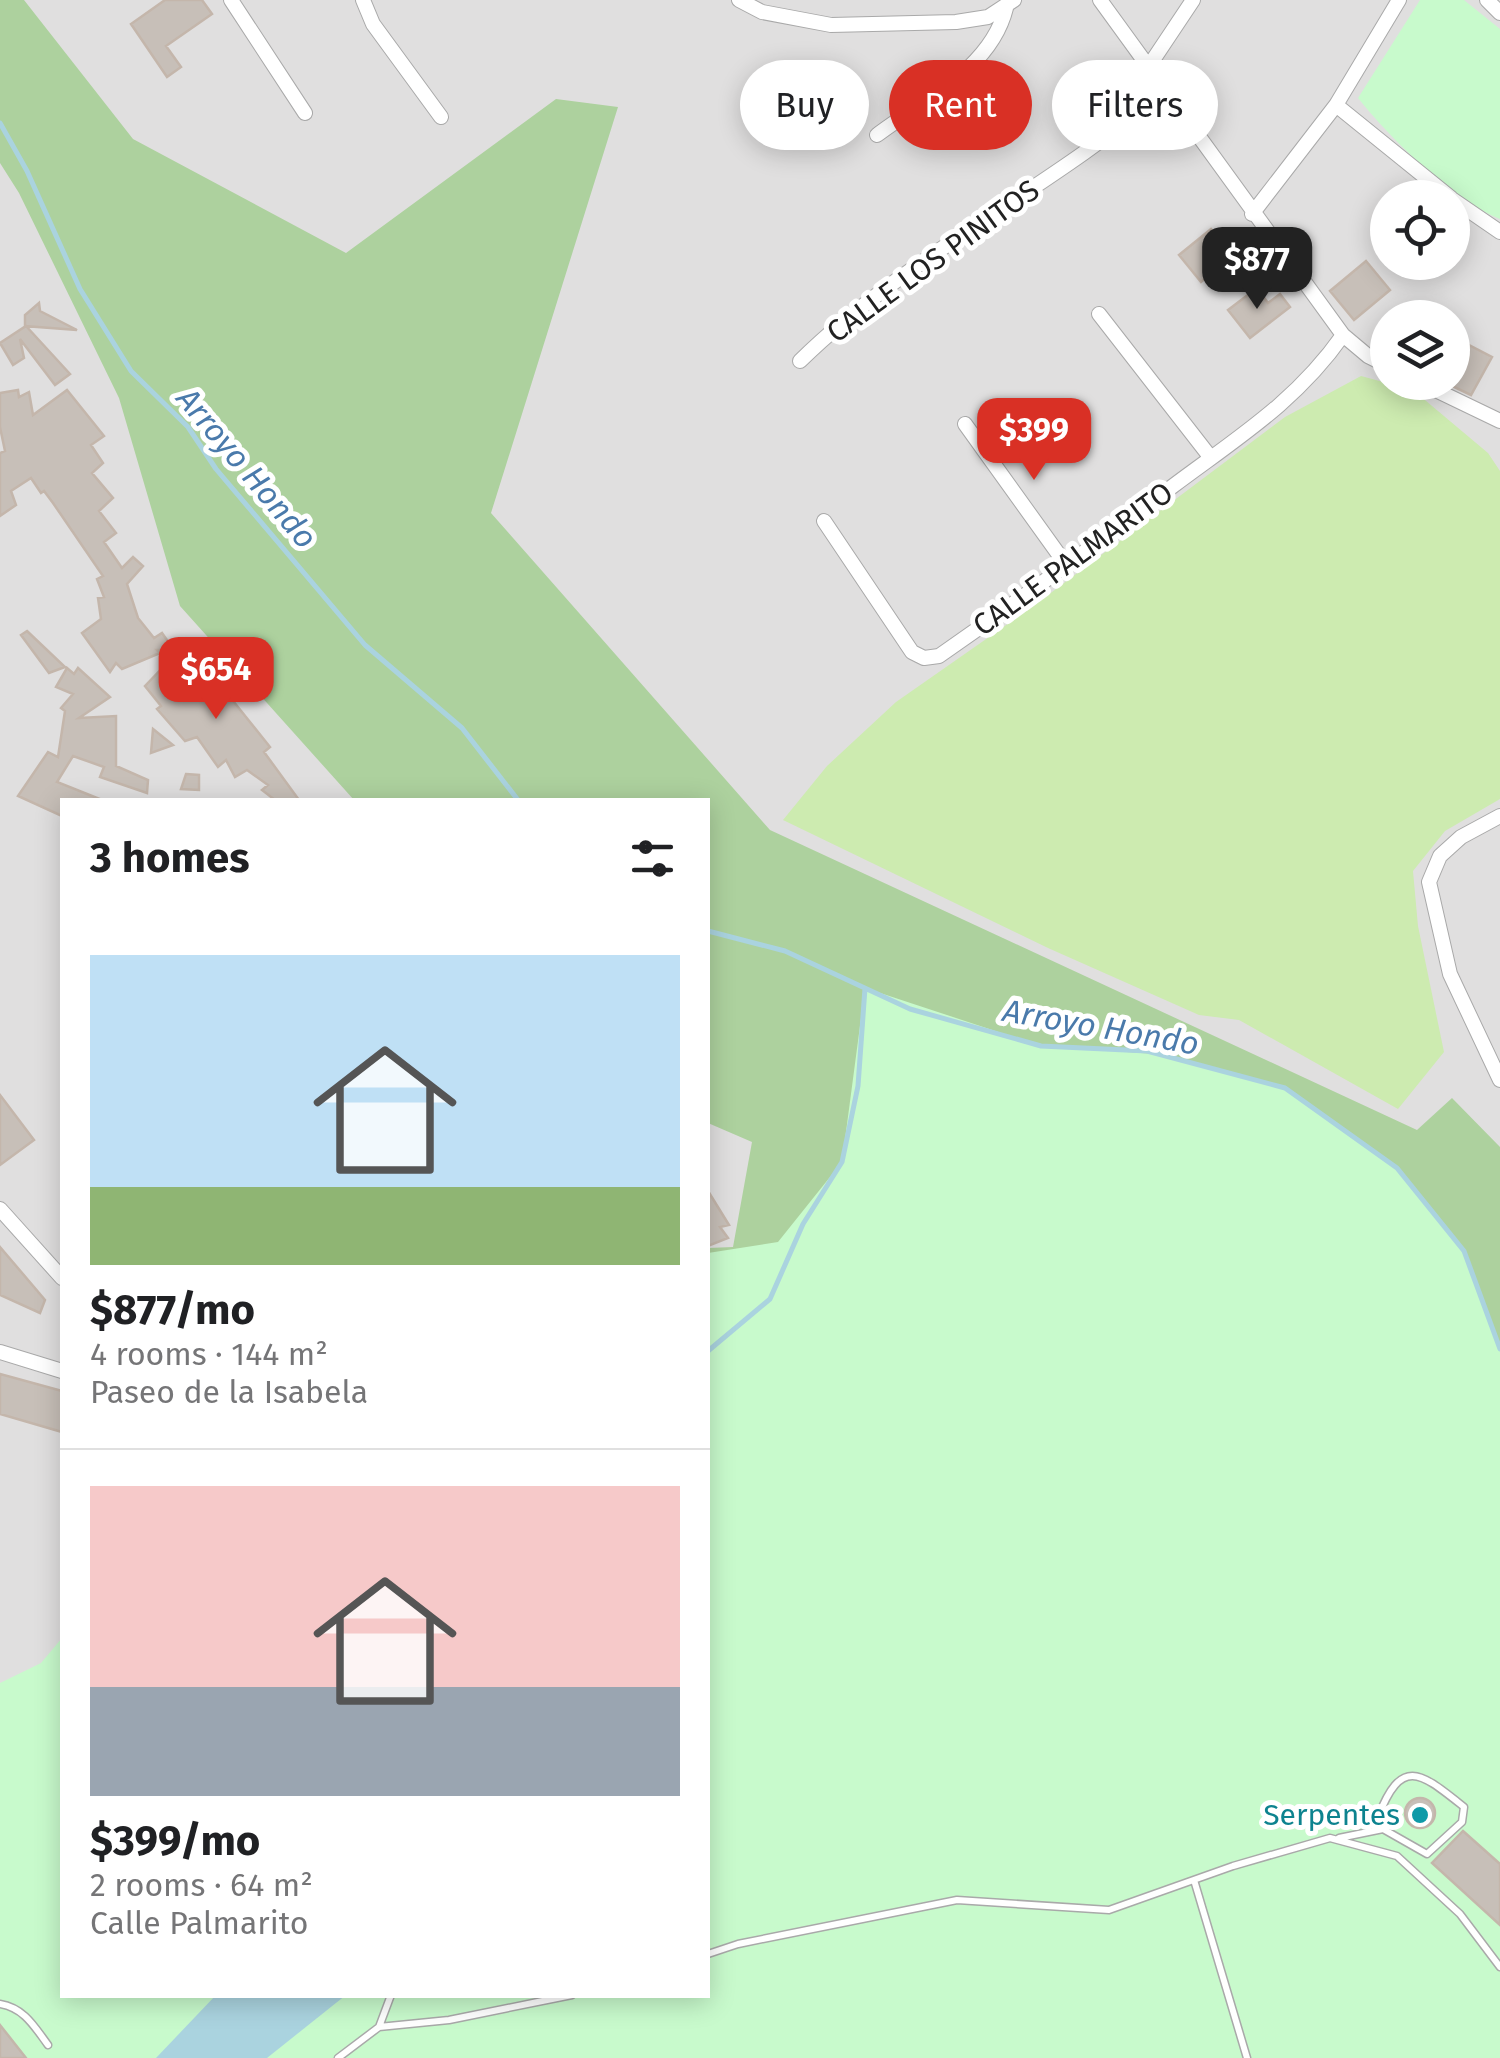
<!DOCTYPE html>
<meta charset="utf-8">
<style>
body{margin:0;font-family:"Fira Sans",sans-serif;background:#f6f6f6;color:#202124;height:100vh;display:flex;flex-direction:column;font-size:38px;white-space:nowrap}
*{box-sizing:border-box;margin:0}
p{font-size:32px;color:#757577}
.icon{flex:none;width:55px;height:55px;fill:none;stroke:currentColor;stroke-width:2;stroke-linecap:round;stroke-linejoin:round}
.map{position:relative;flex:1;overflow:hidden}
.drawer{position:absolute;left:60px;top:798px;width:650px;height:1200px;display:flex;flex-direction:column;background:#fff;border-radius:0px;box-shadow:0 5px 25px #0003}
.drawer>*{flex:none}
.top-card{position:absolute;left:740px;top:60px;width:610px;height:90px;display:flex;gap:20px}
.tools{position:absolute;left:1370px;top:180px;display:grid;gap:20px}
.tools a{display:grid;place-items:center;width:100px;height:100px;border-radius:50%;background:#fff;box-shadow:0 5px 25px #0003;font-size:50px}
.price{position:absolute;translate:-50% -85px;padding:0 22px;border-radius:20px;background:#d93025;color:#fff;font-size:32px;line-height:65px;filter:drop-shadow(0 2px 5px #0008)}
.price::after{content:'';position:absolute;left:50%;top:60px;width:30px;height:22px;margin-left:-15px;background:inherit;clip-path:polygon(0 0,100% 0,50% 100%)}
.price.active{background:#222;color:#fff}
ul{padding:0;list-style:none}
li{display:grid;align-content:center;gap:20px;height:530px;padding:0 30px}
li+li{border-top:2px solid #e0e0e0}
li span{display:grid;place-items:center;height:310px;border-radius:0px;color:#555}
li>.icon{margin-inline-start:auto}
span .icon{width:180px;height:180px;fill:#fffc;stroke-width:1}
li b{font-size:42px}
h2{display:flex;justify-content:space-between;align-items:center;height:120px;padding:0 30px;font-size:42px}
.chip{padding:0 35px;border-radius:45px;background:#fff;box-shadow:0 5px 25px #0003;font-size:35px;line-height:90px}
.chip.active{background:#d93025;color:#fff}
.map>svg:first-child{display:block}
.residential{fill:#e0dfdf;fill-rule:evenodd}
.grass{fill:#cdebb0}
.forest{fill:#add19e}
.park{fill:#c8facc}
.water{fill:#aad3df}
.lines{fill:none;stroke-linecap:round;stroke-linejoin:round}
.stream{stroke:#aad3df;stroke-width:5}
.building{fill:#c7bfb8;stroke:#c4b6ab;stroke-width:2.5}
.service-casing{stroke:#a9a9a9;stroke-width:9}
.minor-casing{stroke:#a9a9a9;stroke-width:16}
.service{stroke:#fff;stroke-width:6}
.minor{stroke:#fff;stroke-width:14}
.culture-dot{fill:#0f9aa8;stroke:#fff;stroke-width:4}
.labels{text-anchor:middle;stroke-width:10;stroke-linejoin:round;paint-order:stroke}
.street-label{font-size:30px;fill:#222;stroke:#fff}
.culture-label{font-size:30px;fill:#0d838f;stroke:#fff;text-anchor:end}
.water-label{font-size:32px;font-style:italic;fill:#4a7aab;stroke:#fff}
</style>
<div class="map">
<svg width="1500" height="2058" viewBox="0 0 1500 2058">
<rect width="100%" height="100%" fill="#f2efe9"/>
<path class="residential" d="M0 0H1500V1598L708 1387V800H62V1995L0 2058ZM1388 198H1452V262H1388ZM1388 318H1452V382H1388Z"/>
<path class="grass" d="M1361 376 1413 390 1488 453 1500 471V799L1445 831 1413 871 1418 926 1444 1052 1398 1109 1239 1020 1199 1015 1048 948 783 820 827 766 896 702 1032 607 1285 417Z"/>
<path class="forest" d="M0 0H24L133 139 346 253 556 99 618 107 491 513 770 830 1417 1130 1452 1098 1500 1147V1565L708 1472V1248L733 1247 752 1142 708 1123V800H354L180 606 119 398 19 193 0 163Z"/>
<path class="park" d="M1420 0H1464L1500 29V219C1452 200 1390 138 1358 98Z
M865 988 1041 1046 1155 1054 1285 1088 1397 1168 1464 1251 1500 1349V2058H0V1683L41 1663 62 1638V1995H708V1253L778 1242 842 1162Z"/>
<path class="water" d="M216 1995H346L267 2058H156Z"/>
<g class="lines">
<path class="stream" d="M0 123 27 171 80 289 131 371 188 427 216 469 365 645 462 728 518 800
M708 931 785 951 910 1009 1041 1046 1147 1051 1285 1088 1397 1168 1464 1251 1500 1349
M708 1351 770 1299 803 1224 842 1162 858 1086 865 988"/>
</g>
<path class="building" d="M165 0H202L212 14 166 46 181 67 167 77 131 24Z
M1211 229 1220 240 1230 232 1243 247 1201 282 1179 255Z
M1366 261 1390 290 1354 320 1330 291Z
M1257 288 1268 303 1280 294 1290 307 1250 338 1228 310Z
M39 303 40 311 77 330 25 326V315Z
M26 326 70 374 55 385 20 339 24 358 13 365 0 343Z
M1452 341 1460 348 1463 342 1492 357 1471 395 1452 386Z
M18 390 19 397 29 392 33 415 67 390 104 436 91 445 103 463 92 473 113 498 99 511 116 533 104 542 122 568 133 557 143 566 127 584 138 618 154 638 162 633 174 650H157L160 653 122 669 116 663 110 672 82 633 101 619 98 598 104 597 97 579 103 576 53 503 44 491 41 493 31 478 11 491 16 505 0 516V453L5 451 0 427V393Z
M27 631 65 667 49 673 21 635Z
M229 651 238 664 217 681 270 747 264 752 299 800H275L262 790 268 785 247 770 235 777 226 760 218 767 197 737 185 741 157 709 161 706 145 686 169 661 191 681Z
M67 668 74 674 78 668 110 697 79 718 116 716V766L148 780 147 793 100 777 104 767 73 756 57 782 102 800H62V816L18 796 48 752 58 757 65 711 61 708 73 694 56 687Z
M153 729 173 745 151 753Z
M186 774 199 775V790L181 789Z
M0 1095 34 1140 0 1165Z
M708 1191 729 1225 720 1227 728 1238 708 1246Z
M0 1247 45 1300 40 1313 0 1295Z
M0 1374 62 1391V1432L0 1414Z
M1405 1813a15 15 0 1 1 30 0a15 15 0 1 1-30 0Z
M1463 1831 1500 1864V1925L1432 1863Z
M0 2025 26 2058H0Z"/>
<g class="lines">
<g class="service-casing">
<path id="service" d="M1339 1838 1383 1829 1427 1854 1462 1822 1464 1807C1421 1773 1402 1755 1378 1817L1383 1829
M1194 1880 1247 2058
M708 1954 738 1944 957 1900 1109 1910 1233 1866 1330 1838 1397 1856 1460 1914 1500 1967
M0 2004C24 2008 34 2026 48 2045
M379 2027 391 1995
M338 2058 379 2027 449 2020 572 1995"/>
</g>
<g class="minor-casing">
<path id="minor" d="M231 0 305 113
M363 0 373 24 441 117
M739 0 762 12 831 25 956 22 988 17 1014 0
M1100 0 1343 335 1368 356 1388 366
M1487 0 1500 13
M1149 66 1193 0
M1336 105 1451 198
M877 135C923 100 991 69 1006 8
M1452 199 1500 232
M1252 214 1336 105 1399 0
M1099 314 1211 458
M800 361C908 255 1050 189 1164 91
M1419 382 1500 421
M965 424 1067 566
M824 521 912 652 924 658 939 656C1018 601 1096 544 1173 486 1237 438 1296 402 1343 335
M1500 816 1461 837 1440 856 1429 882 1450 974 1500 1080
M0 1209 62 1278
M0 1352 62 1371"/>
</g>
<use href="#service" class="service"/>
<use href="#minor" class="minor"/>
</g>
<circle class="culture-dot" cx="1420" cy="1815" r="10"/>
<g class="labels">
<g class="street-label">
<text transform="translate(933 261) rotate(-36)" y="10">CALLE LOS PINITOS</text>
<text transform="translate(1073 559) rotate(-36)" y="10">CALLE PALMARITO</text>
</g>
<g class="culture-label">
<text x="1400" y="1825">Serpentes</text>
</g>
<g class="water-label">
<text transform="translate(247 468) rotate(50)" y="11">Arroyo Hondo</text>
<text transform="translate(1101 1027) rotate(10)" y="11">Arroyo Hondo</text>
</g>
</g>
</svg>
<div class="tools">
<a><svg class="icon" aria-label="locate" viewBox="0 0 24 24"><circle cx="12" cy="12" r="6"/><path d="M12 2v4M12 18v4M2 12h4M18 12h4"/></svg></a>
<a><svg class="icon" aria-label="layers" viewBox="0 0 24 24"><path d="M12 4l9 5-9 5-9-5zM3 14l9 5 9-5"/></svg></a>
</div>
<b class="price active" style="left:1257px;top:312px">$877</b>
<b class="price" style="left:1034px;top:483px">$399</b>
<b class="price" style="left:216px;top:722px">$654</b>
<div class="top-card">
<a class="chip">Buy</a>
<a class="chip active">Rent</a>
<a class="chip">Filters</a>
</div>
<section class="drawer">
<h2>3 homes<svg class="icon" aria-label="filters" viewBox="0 0 24 24"><path d="M4 7h16M4 17h16"/><circle cx="9" cy="7" r="2"/><circle cx="15" cy="17" r="2"/></svg></h2>
<ul>
<li><span style="background:linear-gradient(#bfe0f5 75%,#8fb573 0)"><svg class="icon" aria-label="home" viewBox="0 0 24 24"><path d="M3 11l9-7 9 7M6 9v11h12V9"/></svg></span><div><b>$877/mo</b><p>4 rooms · 144 m²</p><p>Paseo de la Isabela</p></div></li>
<li><span style="background:linear-gradient(#f6c9c9 65%,#9aa5b1 0)"><svg class="icon" aria-label="home" viewBox="0 0 24 24"><path d="M3 11l9-7 9 7M6 9v11h12V9"/></svg></span><div><b>$399/mo</b><p>2 rooms · 64 m²</p><p>Calle Palmarito</p></div></li>
</ul>
</section>
</div>
